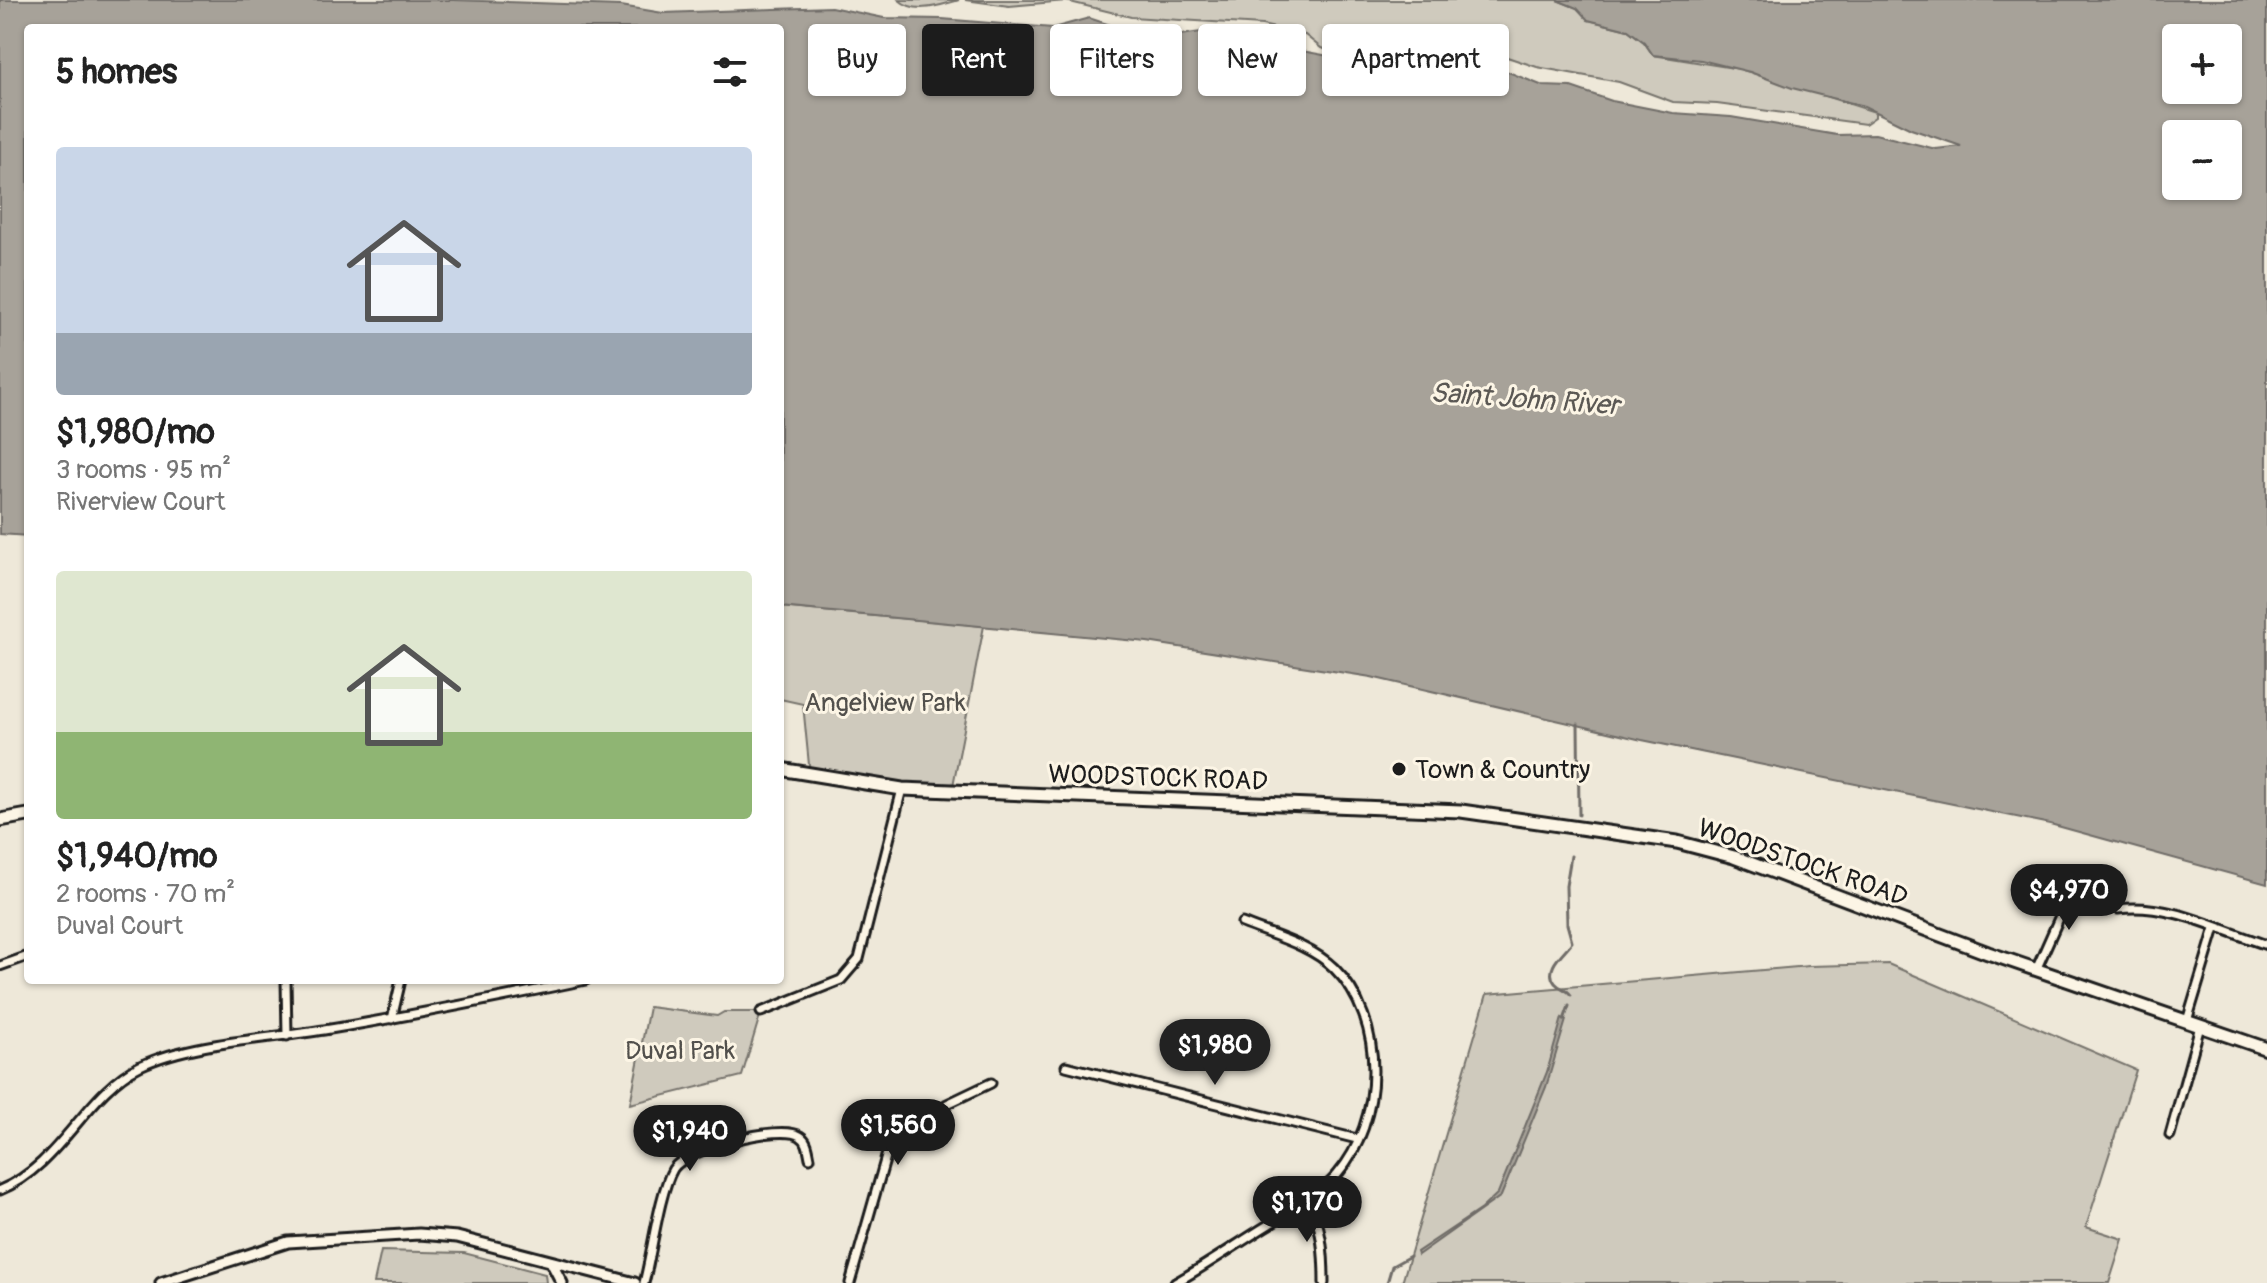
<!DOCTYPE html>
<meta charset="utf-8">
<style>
body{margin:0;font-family:Pangolin,sans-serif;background:#f6f6f6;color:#222;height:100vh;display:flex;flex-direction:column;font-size:30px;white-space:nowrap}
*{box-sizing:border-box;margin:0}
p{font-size:26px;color:#767676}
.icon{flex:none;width:44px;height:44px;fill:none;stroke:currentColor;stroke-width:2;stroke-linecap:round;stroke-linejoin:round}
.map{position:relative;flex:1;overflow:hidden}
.sheet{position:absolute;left:24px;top:24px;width:760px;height:960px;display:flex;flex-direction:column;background:#fff;border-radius:8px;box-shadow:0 2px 6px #0004}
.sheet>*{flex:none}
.banner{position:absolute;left:808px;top:24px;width:760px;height:72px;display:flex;gap:16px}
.tools{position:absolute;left:2162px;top:24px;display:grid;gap:16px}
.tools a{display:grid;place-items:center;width:80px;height:80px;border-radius:8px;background:#fff;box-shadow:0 2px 6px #0004;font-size:40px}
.price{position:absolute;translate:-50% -68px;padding:0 18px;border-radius:28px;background:#1c1c1c;color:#fff;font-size:26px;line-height:52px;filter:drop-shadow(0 2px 4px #0008)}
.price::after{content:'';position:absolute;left:50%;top:48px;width:24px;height:18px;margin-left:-12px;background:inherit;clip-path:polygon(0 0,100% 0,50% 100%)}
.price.selected{background:#222;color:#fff}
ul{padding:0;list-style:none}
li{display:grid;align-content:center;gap:16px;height:424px;padding:0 32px}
li span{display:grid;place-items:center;height:248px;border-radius:8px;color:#555}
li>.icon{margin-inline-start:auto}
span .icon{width:144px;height:144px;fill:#fffc;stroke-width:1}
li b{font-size:34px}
h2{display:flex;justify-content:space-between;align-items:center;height:96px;padding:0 32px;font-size:34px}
.pill{padding:0 28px;border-radius:8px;background:#fff;box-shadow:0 2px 6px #0004;font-size:28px;line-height:72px}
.pill.selected{background:#1c1c1c;color:#fff}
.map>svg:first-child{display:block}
.green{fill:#cfcabd;stroke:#76736c;stroke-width:2}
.water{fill:#a7a299;stroke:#6f6c67;stroke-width:2;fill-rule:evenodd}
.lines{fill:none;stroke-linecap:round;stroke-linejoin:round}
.stream{stroke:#6f6c67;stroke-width:3}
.minor-casing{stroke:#1c1c1c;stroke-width:13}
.tertiary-casing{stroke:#1c1c1c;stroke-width:15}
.primary-casing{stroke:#1c1c1c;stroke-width:17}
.minor{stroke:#fcf5e5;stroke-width:7}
.tertiary{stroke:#fcf5e5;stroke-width:9}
.primary{stroke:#fcf5e5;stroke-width:11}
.poi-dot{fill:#1c1c1c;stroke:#fcf5e5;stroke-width:3}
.labels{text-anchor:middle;stroke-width:6;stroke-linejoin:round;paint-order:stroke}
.park-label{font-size:26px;fill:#52504c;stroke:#fcf5e5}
.poi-label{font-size:26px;fill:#1c1c1c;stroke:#fcf5e5;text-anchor:start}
.street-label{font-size:26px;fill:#1c1c1c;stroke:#fcf5e5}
.water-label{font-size:28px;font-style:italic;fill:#5b5854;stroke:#fcf5e5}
</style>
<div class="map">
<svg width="2267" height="1283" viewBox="0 0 2267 1283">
<rect width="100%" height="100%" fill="#eee8d9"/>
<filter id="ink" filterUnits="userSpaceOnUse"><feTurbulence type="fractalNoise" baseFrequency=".0125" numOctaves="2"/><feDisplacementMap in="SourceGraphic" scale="16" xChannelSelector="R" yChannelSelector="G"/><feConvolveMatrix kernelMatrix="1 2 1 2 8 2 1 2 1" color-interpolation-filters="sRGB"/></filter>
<g filter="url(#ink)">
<path class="green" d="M899 0H959C940 5 916 15 899 0Z
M965 0H1557L1577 8 1589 20 1628 30 1644 42 1653 55 1740 69 1875 112V117L1865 124 1717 104 1673 102 1619 82 1537 67 1424 29 1349 56 1321 48 1305 35 1262 25 1131 17 1066 1 1009 6Z
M780 607 984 626 952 791 810 775 803 704 780 699Z
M1888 964 2136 1070 2086 1227 2123 1239 2109 1283H1402L1487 994 1809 966Z
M649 1007 717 1016 724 1012H761L742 1076 630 1104Z
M381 1251 464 1253 545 1274 546 1283H374Z"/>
<path class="water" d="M0 0H453L621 6 663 13 831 7 884 18 942 19 1053 28 1089 18 1144 36 1159 38 1201 32 1350 60 1428 52 1450 56 1479 70 1506 71 1543 86 1571 87 1612 101 1673 113 1731 117 1837 135 1875 134 1936 149 1961 146 1911 129 1864 106 1792 88 1750 72 1701 60 1653 55 1644 42 1628 30 1588 20 1577 8 1557 0H2267V884L2050 824 1642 740 1371 677 1147 642 780 607V28H28V536L0 534ZM2176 38H2228V90H2176ZM2176 134H2228V186H2176Z
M1562 1018 1566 1020 1546 1087 1501 1196 1418 1255 1417 1252 1481 1209 1498 1193 1547 1072Z"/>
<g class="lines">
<path class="stream" d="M1578 724 1579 815
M1571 995C1566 988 1560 989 1555 983 1543 968 1565 952 1572 942L1567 924 1566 886 1571 856
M1564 1020 1569 1006
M1387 1283 1392 1266 1410 1256"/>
<g class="minor-casing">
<path id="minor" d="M2118 909C2168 902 2220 930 2267 945
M0 966 28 956
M2036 970 2075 882
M286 980 287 1036
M761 1012 841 980 859 959 902 789
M392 1019 401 980
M2187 1021 2215 928
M1066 1066 1357 1139
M2170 1135 2200 1026
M0 1190C61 1165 86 1092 140 1066 191 1042 268 1039 324 1030 412 1016 499 998 586 980
M1308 1199C1322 1225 1324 1254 1324 1283
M644 1283C652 1254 659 1193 673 1169 685 1149 780 1123 800 1136 808 1141 808 1149 810 1158
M850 1283 889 1146 947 1104 991 1083
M1175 1283C1207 1265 1237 1244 1268 1225 1291 1210 1319 1196 1337 1175 1384 1121 1387 1020 1334 968 1311 945 1271 935 1242 923"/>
</g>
<g class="tertiary-casing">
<path id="tertiary" d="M551 1262 562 1283
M161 1283 288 1242 419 1234 457 1237 635 1283"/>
</g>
<g class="primary-casing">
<path id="primary" d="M780 769 902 789 1461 811 1677 842 1734 857 1988 953 2267 1049
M0 820 28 815"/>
</g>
<use href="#minor" class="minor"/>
<use href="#tertiary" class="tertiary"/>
<use href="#primary" class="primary"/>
</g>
</g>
<circle class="poi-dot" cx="1399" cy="769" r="8"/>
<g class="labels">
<g class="park-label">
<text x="885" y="711">Angelview Park</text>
<text x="680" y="1059">Duval Park</text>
</g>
<g class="poi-label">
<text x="1415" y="778">Town &amp; Country</text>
</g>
<g class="street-label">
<text transform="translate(1158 777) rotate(2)" y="9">WOODSTOCK ROAD</text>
<text transform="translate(1803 862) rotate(19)" y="9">WOODSTOCK ROAD</text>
</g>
<g class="water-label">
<text transform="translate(1525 398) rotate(4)" y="10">Saint John River</text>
</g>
</g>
</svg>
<div class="tools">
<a>+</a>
<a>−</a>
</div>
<b class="price" style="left:2069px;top:932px">$4,970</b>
<b class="price selected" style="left:1215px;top:1087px">$1,980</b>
<b class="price" style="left:898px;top:1167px">$1,560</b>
<b class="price" style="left:690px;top:1173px">$1,940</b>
<b class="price" style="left:1307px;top:1244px">$1,170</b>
<div class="banner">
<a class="pill">Buy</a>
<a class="pill selected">Rent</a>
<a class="pill">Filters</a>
<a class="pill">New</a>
<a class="pill">Apartment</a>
</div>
<section class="sheet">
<h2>5 homes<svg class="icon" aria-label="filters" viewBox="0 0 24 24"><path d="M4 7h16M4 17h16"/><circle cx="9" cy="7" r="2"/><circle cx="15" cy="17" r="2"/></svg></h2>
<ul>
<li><span style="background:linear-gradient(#c9d6e8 75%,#9aa5b1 0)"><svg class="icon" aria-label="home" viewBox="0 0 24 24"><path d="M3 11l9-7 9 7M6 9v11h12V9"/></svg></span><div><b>$1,980/mo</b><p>3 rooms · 95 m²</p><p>Riverview Court</p></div></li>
<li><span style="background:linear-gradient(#dfe7d0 65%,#8fb573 0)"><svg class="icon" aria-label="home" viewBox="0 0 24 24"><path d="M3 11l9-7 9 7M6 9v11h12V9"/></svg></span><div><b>$1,940/mo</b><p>2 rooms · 70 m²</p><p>Duval Court</p></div></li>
</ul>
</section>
</div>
